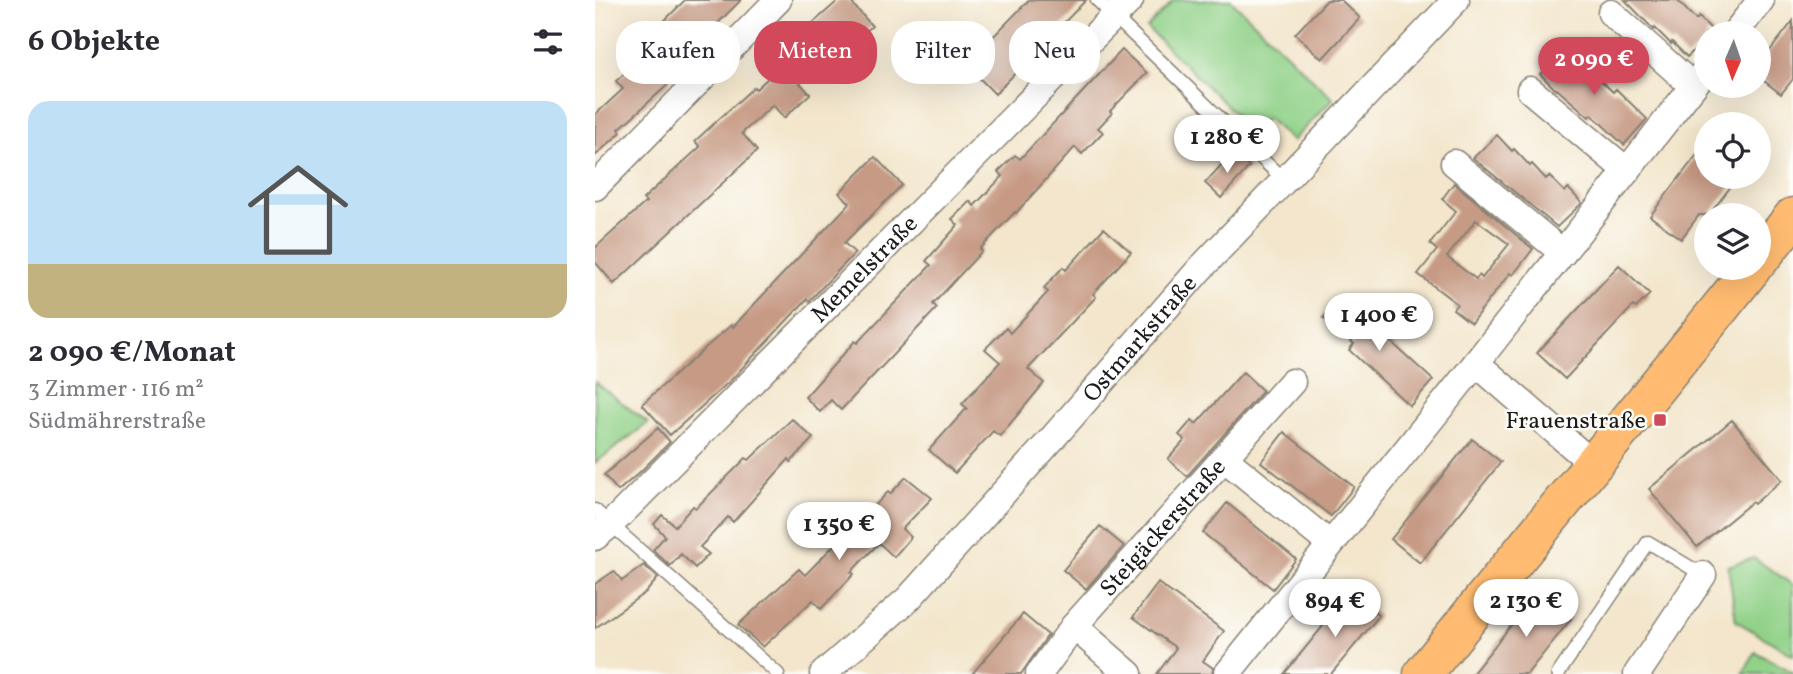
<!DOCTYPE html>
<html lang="de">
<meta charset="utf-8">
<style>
body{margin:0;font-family:Vollkorn,serif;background:#f7f7f7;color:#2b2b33;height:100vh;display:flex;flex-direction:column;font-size:26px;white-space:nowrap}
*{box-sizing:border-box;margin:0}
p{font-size:23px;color:#7c7c81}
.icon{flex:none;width:38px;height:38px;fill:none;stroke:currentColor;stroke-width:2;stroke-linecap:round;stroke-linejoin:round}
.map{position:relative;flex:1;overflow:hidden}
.side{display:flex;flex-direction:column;background:#fff;width:595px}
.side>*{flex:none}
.hud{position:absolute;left:21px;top:21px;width:665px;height:63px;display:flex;gap:14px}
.needle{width:46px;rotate:182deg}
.controls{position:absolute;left:1099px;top:21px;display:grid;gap:14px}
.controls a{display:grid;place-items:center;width:77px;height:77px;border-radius:50%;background:#fff;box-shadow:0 7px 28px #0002;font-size:35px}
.price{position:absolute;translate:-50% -60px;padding:0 16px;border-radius:24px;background:#fff;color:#222;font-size:23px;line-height:46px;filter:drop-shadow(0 2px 4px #0008)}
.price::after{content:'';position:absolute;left:50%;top:42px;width:21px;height:16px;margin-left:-10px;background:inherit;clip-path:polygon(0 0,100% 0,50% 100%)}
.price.current{background:#d1495b;color:#fff}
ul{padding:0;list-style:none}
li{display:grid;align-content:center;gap:14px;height:371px;padding:0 28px}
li+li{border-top:2px solid #e1e1e2}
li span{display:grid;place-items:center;height:217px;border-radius:21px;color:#555}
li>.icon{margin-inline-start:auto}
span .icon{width:126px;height:126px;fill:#fffc;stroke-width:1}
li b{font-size:30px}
h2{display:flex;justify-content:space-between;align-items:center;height:84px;padding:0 28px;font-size:30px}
.pill{padding:0 24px;border-radius:28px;background:#fff;box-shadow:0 7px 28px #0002;font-size:24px;line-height:63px}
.pill.current{background:#d1495b;color:#fff}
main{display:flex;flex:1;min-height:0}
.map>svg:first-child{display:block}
.green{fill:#91d289;stroke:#567752;stroke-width:2}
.building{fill:#c69a84;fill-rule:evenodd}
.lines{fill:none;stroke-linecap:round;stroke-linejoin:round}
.service-casing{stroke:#888174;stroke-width:15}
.minor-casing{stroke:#888174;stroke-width:29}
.primary-casing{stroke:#888174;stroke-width:41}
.service{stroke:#fff;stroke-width:12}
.minor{stroke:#fff;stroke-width:26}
.primary{stroke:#ffbb71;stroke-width:38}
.poi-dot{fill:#d1495b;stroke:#fdfcf7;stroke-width:2.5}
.labels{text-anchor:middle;stroke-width:5;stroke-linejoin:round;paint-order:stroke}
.street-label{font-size:24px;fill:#1c1c1c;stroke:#fdfcf7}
.poi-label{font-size:24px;fill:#1c1c1c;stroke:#fdfcf7;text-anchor:end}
</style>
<main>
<section class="side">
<h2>6 Objekte<svg class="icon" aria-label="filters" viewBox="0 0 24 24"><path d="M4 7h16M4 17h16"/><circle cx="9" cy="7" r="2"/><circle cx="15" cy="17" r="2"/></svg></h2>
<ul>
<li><span style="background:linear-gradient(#bfe0f5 75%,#c2b280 0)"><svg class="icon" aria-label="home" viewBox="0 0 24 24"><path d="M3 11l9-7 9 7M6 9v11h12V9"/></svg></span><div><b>2 090 €/Monat</b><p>3 Zimmer · 116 m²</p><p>Südmährerstraße</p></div></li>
</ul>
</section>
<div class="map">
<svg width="1198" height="674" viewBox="0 0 1198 674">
<rect width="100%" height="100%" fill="#fdfcf7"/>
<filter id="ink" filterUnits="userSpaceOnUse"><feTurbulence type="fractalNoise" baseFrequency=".0143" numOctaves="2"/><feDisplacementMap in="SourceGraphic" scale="14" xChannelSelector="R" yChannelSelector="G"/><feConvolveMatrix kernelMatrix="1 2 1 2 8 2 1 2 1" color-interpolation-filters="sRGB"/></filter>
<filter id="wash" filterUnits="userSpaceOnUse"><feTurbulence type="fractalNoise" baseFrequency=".00686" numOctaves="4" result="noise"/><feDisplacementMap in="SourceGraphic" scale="28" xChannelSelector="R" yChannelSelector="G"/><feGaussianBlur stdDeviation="1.57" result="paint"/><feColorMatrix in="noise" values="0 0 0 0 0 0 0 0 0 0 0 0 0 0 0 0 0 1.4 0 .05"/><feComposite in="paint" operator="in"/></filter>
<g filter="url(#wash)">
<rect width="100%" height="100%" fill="#f3e6cc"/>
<path class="green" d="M579 0H636L738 99 697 141 672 118 658 131 552 28Z
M0 382 53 423 0 463Z
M1159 558 1198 585V655L1141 621 1133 566Z
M1160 652 1198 672V674H1148Z"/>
<g id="blocks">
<path class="building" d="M90 0H146L71 75 77 81 24 129 26 132 0 156V115L28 89 21 81 73 34 65 25Z
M244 0H254L277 26 239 61 211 29Z
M434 0H491L400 94 352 45 369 28 388 47Z
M732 0H746L765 18 727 59 700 34Z
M1030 0H1082L1101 20 1104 17 1119 32 1117 33H1111V39L1092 57 1077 42 1076 44 1060 28 1059 30Z
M1198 21V79L1186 94 1164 77V65Z
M970 48 1002 80 1003 78 1018 92 1021 89 1052 119 1029 145 996 114 994 117 962 89 961 90 945 74Z
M527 50 552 73 515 111 517 113 503 128 508 132 487 154 480 147 421 213 420 212 385 249 387 251 338 304 342 308 246 410 236 400 225 412 210 397 260 341 262 343 336 265 331 261 363 225 357 219 375 201 379 206 408 176 403 172 420 155 425 159Z
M188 64 215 94 189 118 178 105 147 133 162 151 19 284 0 262V248L51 202 48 199 105 147 100 141 159 87 161 89Z
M902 135 917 151 919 149 935 166 937 164 951 179 954 176 970 192 973 188 987 203 962 227 878 158Z
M1111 143V177H1143L1114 215H1104L1086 239 1055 216Z
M639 151 654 167 626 198 610 183Z
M280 157 307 185 249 243 260 253 214 301 212 299 136 380 75 435 47 404 136 325 138 327 185 277 255 203 244 193Z
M859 183 938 249 918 275 915 273 876 323 858 309 862 304 823 274 842 250 835 244 861 211 847 199ZM881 220 914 244 887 278 884 275 881 279 852 257Z
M509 228 536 252 498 294 501 297 433 369 449 383 405 436 398 431 360 473 334 450 372 408 367 404 405 362 390 349 411 328 415 333 453 292 449 288 468 267 471 270Z
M1024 265 1055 294 1041 308 1038 306 970 379 942 353Z
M747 297 838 380 815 406 754 350 759 344 728 318Z
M648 372 668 391 592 476 573 459 590 440 584 435 597 420 601 424Z
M197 419 218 438 196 462 194 459 138 522 133 517 105 547 114 554 100 568 86 554 75 566 58 550 70 536 59 524 67 515 80 526 98 506 101 508 151 458 154 460Z
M1137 420 1187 480 1159 504 1157 502 1102 547 1054 489Z
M63 428 75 442 46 471 23 491 9 475Z
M689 432 759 487 736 516 666 462Z
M877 439 906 462 825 563 796 539Z
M311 477 337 498 307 529 316 537 299 557 284 543 256 572 259 574 226 609 218 600 168 647 143 625 204 569 210 575 244 540 246 541 293 492 295 494Z
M632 503 701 559 678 589 608 533Z
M505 526 529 546 491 589 468 570Z
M49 565 63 578 51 592 0 628V584L19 571 27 581Z
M563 583 629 631 608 661 618 668 617 674H562L581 648 538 617Z
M943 592 976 619 932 674H877Z
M755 593 784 616 736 674H689Z
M428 614 453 635 426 674H377Z"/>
</g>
</g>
<g filter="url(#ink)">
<use href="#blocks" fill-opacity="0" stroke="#888174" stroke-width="2"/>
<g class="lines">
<g class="service-casing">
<path id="service" d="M502 0 689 180
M0 510 183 674
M963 674 1053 542 1108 575"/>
</g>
<g class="minor-casing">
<g id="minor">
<path d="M1016 13 1098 86"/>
<path d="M1140 33 1166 0"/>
<path d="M935 90 1032 171"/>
<path d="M859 163 968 253"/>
<path d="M0 187 183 0"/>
<path d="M881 363 998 464"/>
<path d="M630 459 735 544"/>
<path id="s1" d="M0 537 16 524 535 0"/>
<path d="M479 626 534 674"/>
<path id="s2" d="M228 674 314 598 456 440 604 270 861 0"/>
<path id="s3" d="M444 674 479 626 697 382"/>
<path d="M632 674 881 363 1111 70"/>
<path d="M1042 674 1108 575"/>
</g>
</g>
<g class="primary-casing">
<path id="primary" d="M1164 260 1198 217
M828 674C937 538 1049 404 1157 268"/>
</g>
<use href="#service" class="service"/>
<use href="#minor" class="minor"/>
<use href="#primary" class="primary"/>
</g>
</g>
<rect class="poi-dot" x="1058" y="413" width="14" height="14" rx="3.5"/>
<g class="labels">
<g class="street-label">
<text dy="8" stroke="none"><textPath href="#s1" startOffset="380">Memelstraße</textPath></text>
<text dy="8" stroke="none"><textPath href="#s2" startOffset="462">Ostmarkstraße</textPath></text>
<text dy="8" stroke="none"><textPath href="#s3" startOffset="192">Steigäckerstraße</textPath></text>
</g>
<g class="poi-label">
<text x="1051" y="428">Frauenstraße</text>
</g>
</g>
</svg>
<div class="controls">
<a><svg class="needle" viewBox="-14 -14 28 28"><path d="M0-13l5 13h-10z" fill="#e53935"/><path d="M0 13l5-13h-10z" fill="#7c7c81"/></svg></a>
<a><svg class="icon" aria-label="locate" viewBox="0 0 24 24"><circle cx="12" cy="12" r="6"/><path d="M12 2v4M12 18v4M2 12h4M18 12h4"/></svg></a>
<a><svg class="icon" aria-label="layers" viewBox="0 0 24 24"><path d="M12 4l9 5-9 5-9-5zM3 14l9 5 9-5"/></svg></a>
</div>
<b class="price current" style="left:999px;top:97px">2 090 €</b>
<b class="price" style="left:632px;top:175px">1 280 €</b>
<b class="price" style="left:784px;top:353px">1 400 €</b>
<b class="price" style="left:244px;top:562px">1 350 €</b>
<b class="price" style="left:740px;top:639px">894 €</b>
<b class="price" style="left:931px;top:639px">2 130 €</b>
<div class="hud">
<a class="pill">Kaufen</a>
<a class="pill current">Mieten</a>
<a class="pill">Filter</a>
<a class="pill">Neu</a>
</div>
</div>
</main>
